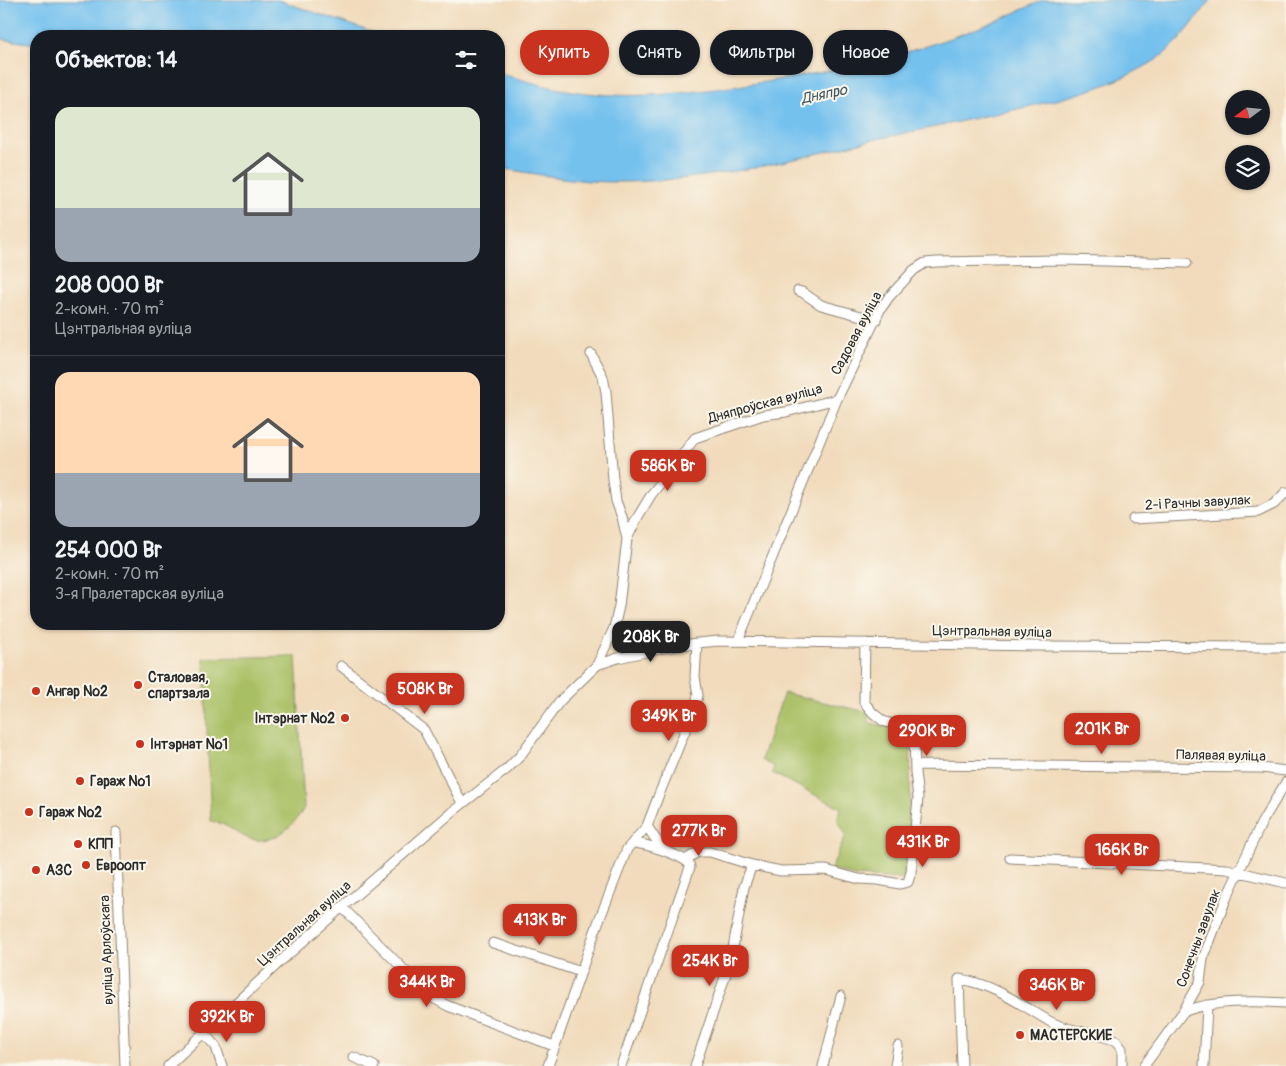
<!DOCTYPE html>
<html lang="ru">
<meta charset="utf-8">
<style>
body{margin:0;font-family:Pangolin,sans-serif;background:#242831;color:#f1f3f6;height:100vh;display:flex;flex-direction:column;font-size:19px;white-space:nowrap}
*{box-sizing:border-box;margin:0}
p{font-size:16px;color:#9ea1a6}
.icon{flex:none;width:28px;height:28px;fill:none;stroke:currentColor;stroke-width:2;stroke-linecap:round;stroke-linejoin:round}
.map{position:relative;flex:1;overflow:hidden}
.drawer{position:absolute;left:30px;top:30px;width:475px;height:600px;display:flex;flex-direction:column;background:#171b24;border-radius:20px;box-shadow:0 1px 4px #0004}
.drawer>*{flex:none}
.banner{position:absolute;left:520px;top:30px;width:475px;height:45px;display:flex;gap:10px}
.needle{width:32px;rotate:254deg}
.fabs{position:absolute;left:1225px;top:90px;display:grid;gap:10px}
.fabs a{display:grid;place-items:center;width:45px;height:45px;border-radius:50%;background:#171b24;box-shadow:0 1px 4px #0004;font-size:25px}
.price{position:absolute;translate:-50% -42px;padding:0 11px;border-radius:10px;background:#c8321e;color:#fff;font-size:16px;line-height:32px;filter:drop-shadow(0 1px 2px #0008)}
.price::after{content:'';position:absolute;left:50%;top:30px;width:15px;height:11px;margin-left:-8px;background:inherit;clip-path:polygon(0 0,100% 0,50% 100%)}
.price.current{background:#222;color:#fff}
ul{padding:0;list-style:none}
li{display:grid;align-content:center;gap:10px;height:265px;padding:0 25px}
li+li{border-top:1px solid #363941}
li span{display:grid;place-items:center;height:155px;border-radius:15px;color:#555}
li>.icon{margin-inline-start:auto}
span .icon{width:90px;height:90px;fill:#fffc;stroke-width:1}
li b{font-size:21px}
h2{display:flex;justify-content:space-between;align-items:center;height:60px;padding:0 25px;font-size:21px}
.pill{padding:0 18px;border-radius:22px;background:#171b24;box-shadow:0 1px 4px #0004;font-size:18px;line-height:45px}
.pill.current{background:#c8321e;color:#fff}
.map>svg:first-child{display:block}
.green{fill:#a8bf63;stroke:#6a7547}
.water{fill:#74c1ee;stroke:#50768c}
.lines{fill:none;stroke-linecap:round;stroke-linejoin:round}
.minor-casing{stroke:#8e8374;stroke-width:11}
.minor{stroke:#fff;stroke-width:9}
.poi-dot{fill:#c8321e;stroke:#fbf7ec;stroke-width:2}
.labels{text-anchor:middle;stroke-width:4;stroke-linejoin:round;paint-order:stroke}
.street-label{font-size:14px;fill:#2b2b2b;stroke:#fbf7ec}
.poi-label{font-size:14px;font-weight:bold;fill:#2b2b2b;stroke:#fbf7ec;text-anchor:start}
.water-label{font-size:15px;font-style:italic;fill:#415866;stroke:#fbf7ec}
</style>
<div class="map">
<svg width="1286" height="1066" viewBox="0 0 1286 1066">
<rect width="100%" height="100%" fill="#fbf7ec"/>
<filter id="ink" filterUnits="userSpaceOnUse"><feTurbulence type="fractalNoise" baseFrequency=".02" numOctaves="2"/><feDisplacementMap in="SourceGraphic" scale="10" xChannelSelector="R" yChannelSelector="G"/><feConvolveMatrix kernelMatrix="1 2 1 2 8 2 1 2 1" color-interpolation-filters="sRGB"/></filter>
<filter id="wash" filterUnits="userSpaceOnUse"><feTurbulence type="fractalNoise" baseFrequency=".0096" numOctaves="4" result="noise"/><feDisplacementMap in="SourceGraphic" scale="20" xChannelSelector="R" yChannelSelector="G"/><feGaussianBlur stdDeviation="1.12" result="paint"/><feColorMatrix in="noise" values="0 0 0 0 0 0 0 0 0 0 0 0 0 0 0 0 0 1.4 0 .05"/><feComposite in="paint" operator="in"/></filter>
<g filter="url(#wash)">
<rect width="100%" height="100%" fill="#f1dbbc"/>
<path class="green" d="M296 656 304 808C292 829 269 849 243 836 232 830 224 823 211 821L204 658Z
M784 693 867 712 869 721 871 723 911 732 910 805 904 879 855 876 831 869 846 835 838 821 841 808 772 773 774 767 761 760Z"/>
<path class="water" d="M0 0H278L384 36H36V44L0 39Z
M1043 0H1211C1193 22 1176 49 1151 63 1096 96 1028 106 967 120 938 127 910 132 881 138 848 145 815 155 782 162 728 174 670 182 616 182 576 182 537 174 499 168V73C528 82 557 90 587 93 637 99 688 93 738 86 799 77 861 67 920 48 962 35 1003 19 1043 0Z"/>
</g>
<g filter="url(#ink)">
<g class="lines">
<g class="minor-casing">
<path id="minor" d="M798 291 802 292 821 305 876 320
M591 354 603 377 606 392 613 480 616 501 622 517 627 539 619 606 614 628 597 665
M1133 519 1258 512 1274 504 1286 492
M627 539 636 520 651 495 695 438 763 415 786 412 837 399
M738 641 837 399 880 310 889 297 914 270 925 263 937 262 1063 260 1187 263
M341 666 424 730 462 803
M915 765 1261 768 1286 771
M647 826 654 837 667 852
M116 832 125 1066
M1010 858 1227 869 1286 883
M685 860 698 852H710L752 865
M342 907 431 997 448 1006 554 1046
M493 943 581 972
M1183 1012C1212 1000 1256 1001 1286 1003
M204 1033 216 1047 222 1066
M353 1057 374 1066
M168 1066 283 959 342 907 452 812 507 769 520 756 559 702 597 665 618 658 663 648 697 643 719 641 1035 646 1286 647
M548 1066 598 923 627 849 647 826 658 797 696 704 698 695 695 677 697 643
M621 1066 690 867 689 863C678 854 647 844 633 843
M695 1066 731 959 744 887 752 865 781 871 826 870 859 879 878 880 900 884 908 882 911 872 918 798 915 772 914 731 883 721 873 713 864 702 865 643
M823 1066 841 996
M895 1066 898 1046
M962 1066 959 979C993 984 1020 1004 1049 1021 1069 1032 1095 1032 1116 1041L1122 1049V1066
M1144 1066 1183 1012 1200 982 1203 959 1226 899 1262 822 1286 782
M1204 1066 1207 1005"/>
</g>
<use href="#minor" class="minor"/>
</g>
</g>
<g class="poi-dot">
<circle cx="138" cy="685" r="5"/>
<circle cx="36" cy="691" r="5"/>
<circle cx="345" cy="718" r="5"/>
<circle cx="140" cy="744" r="5"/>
<circle cx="80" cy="781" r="5"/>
<circle cx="29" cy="812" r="5"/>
<circle cx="78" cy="844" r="5"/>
<circle cx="86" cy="865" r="5"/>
<circle cx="36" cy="870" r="5"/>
<circle cx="1020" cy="1035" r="5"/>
</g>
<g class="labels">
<g class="street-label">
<text transform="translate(856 333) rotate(-62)" y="5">Садовая вуліца</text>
<text transform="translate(765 403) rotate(-15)" y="5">Дняпроўская вуліца</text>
<text transform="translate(1198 502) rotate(-3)" y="5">2-і Рачны завулак</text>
<text transform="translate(992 631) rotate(1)" y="5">Цэнтральная вуліца</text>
<text transform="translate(1221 755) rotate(1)" y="5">Палявая вуліца</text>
<text transform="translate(304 923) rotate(-42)" y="5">Цэнтральная вуліца</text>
<text transform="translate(1198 938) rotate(-70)" y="5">Сонечны завулак</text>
<text transform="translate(106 950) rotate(-92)" y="5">вуліца Арлоўскага</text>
</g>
<g class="poi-label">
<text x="148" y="682">Сталовая,<tspan x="148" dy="16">спартзала</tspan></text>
<text x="46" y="696">Ангар №2</text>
<text x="335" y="723" text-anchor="end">Інтэрнат №2</text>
<text x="150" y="749">Інтэрнат №1</text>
<text x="90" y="786">Гараж №1</text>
<text x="39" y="817">Гараж №2</text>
<text x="88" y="849">КПП</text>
<text x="96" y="870">Евроопт</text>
<text x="46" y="875">АЗС</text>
<text x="1030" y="1040">МАСТЕРСКИЕ</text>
</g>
<g class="water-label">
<text transform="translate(824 94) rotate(-12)" y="5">Дняпро</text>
</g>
</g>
</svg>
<div class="fabs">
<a><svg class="needle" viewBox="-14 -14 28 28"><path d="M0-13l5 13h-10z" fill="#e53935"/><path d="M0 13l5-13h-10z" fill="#9ea1a6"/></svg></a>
<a><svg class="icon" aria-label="layers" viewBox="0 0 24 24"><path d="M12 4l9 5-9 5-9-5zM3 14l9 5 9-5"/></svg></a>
</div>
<b class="price" style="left:668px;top:492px">586K Br</b>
<b class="price current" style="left:651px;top:663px">208K Br</b>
<b class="price" style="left:425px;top:715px">508K Br</b>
<b class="price" style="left:669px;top:742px">349K Br</b>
<b class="price" style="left:1102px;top:755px">201K Br</b>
<b class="price" style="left:927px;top:757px">290K Br</b>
<b class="price" style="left:699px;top:857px">277K Br</b>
<b class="price" style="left:923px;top:868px">431K Br</b>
<b class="price" style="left:1122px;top:876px">166K Br</b>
<b class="price" style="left:540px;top:946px">413K Br</b>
<b class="price" style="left:710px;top:987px">254K Br</b>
<b class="price" style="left:427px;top:1008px">344K Br</b>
<b class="price" style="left:1057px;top:1011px">346K Br</b>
<b class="price" style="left:227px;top:1043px">392K Br</b>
<div class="banner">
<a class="pill current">Купить</a>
<a class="pill">Снять</a>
<a class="pill">Фильтры</a>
<a class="pill">Новое</a>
</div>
<section class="drawer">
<h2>Объектов: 14<svg class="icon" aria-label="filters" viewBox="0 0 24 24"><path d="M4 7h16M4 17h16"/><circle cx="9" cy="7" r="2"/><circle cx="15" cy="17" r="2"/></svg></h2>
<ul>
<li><span style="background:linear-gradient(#dfe7d0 65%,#9aa5b1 0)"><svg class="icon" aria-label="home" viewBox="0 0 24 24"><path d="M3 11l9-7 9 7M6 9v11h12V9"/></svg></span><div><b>208 000 Br</b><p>2-комн. · 70 m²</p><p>Цэнтральная вуліца</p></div></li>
<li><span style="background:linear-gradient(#ffd9b3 65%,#9aa5b1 0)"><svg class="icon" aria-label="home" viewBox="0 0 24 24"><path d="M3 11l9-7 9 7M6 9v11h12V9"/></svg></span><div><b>254 000 Br</b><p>2-комн. · 70 m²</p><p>3-я Пралетарская вуліца</p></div></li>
</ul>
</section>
</div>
